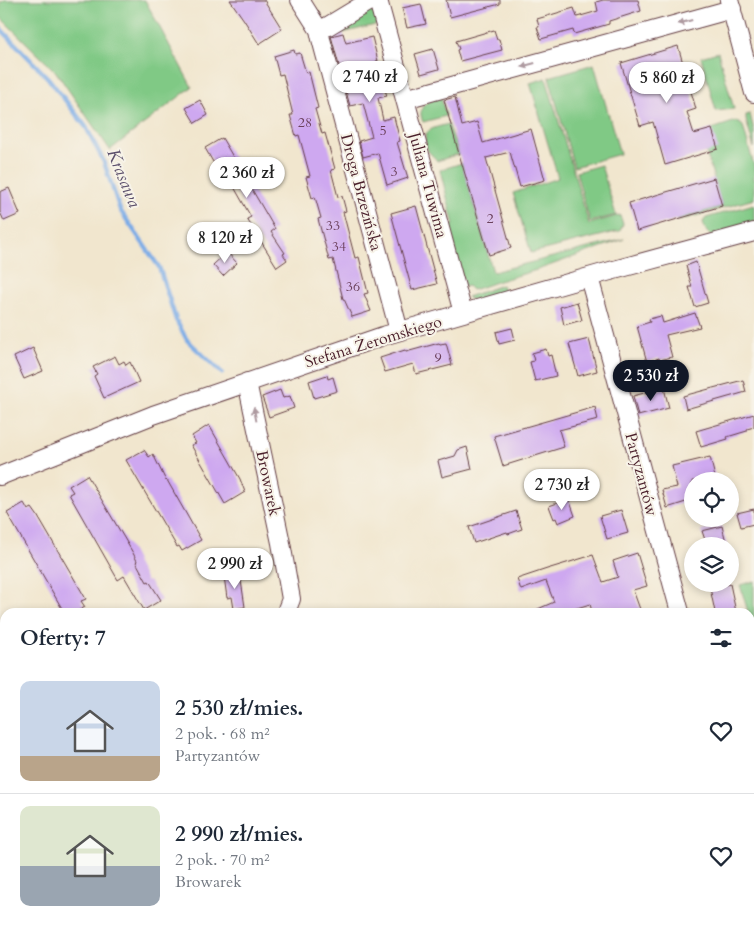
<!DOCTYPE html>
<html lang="pl">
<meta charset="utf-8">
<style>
body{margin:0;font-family:Cardo,serif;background:#f6f6f7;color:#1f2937;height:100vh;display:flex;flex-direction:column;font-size:19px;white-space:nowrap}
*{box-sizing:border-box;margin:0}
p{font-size:16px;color:#747a83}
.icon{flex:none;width:28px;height:28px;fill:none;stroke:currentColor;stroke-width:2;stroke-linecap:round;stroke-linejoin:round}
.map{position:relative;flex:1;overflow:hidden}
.details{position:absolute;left:0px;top:608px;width:755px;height:321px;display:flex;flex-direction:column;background:#fff;border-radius:15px 15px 0 0;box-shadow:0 2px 8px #0003}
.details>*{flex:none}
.buttons{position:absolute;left:684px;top:472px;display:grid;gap:10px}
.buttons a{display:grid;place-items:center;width:55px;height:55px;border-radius:50%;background:#fff;box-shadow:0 2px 8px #0003;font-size:25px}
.price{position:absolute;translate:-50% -42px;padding:0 11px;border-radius:18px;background:#fff;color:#222;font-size:16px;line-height:32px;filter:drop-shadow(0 1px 2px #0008)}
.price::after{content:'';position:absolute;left:50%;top:30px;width:15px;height:11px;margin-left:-8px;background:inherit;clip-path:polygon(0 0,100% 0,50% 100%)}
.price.on{background:#111827;color:#fff}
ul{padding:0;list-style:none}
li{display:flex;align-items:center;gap:15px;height:125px;padding:0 20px}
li+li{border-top:1px solid #e0e1e3}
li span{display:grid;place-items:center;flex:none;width:140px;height:100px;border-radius:10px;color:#555}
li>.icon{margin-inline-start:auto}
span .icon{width:60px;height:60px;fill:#fffc;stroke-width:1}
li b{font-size:21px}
h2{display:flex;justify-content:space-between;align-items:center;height:60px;padding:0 20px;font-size:21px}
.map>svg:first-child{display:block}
.green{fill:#80c985;stroke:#657458}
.water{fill:#7cace6;stroke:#636688}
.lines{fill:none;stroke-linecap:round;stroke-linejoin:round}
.stream{stroke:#7cace6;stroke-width:4.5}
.building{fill:#cea8f0}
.minor-casing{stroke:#633d43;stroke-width:20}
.minor{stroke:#fff;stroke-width:18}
.oneway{fill:#ae9aa0}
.labels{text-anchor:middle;stroke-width:4;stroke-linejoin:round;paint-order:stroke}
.number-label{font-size:14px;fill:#6b415c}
.street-label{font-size:16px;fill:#4a1f2b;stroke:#f7f3e8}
.water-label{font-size:18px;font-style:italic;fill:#5c506c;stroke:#f7f3e8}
</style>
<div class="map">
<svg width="754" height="928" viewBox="0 0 754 928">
<rect width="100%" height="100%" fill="#f7f3e8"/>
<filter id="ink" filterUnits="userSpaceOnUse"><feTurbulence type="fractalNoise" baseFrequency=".02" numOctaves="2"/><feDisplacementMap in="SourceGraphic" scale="10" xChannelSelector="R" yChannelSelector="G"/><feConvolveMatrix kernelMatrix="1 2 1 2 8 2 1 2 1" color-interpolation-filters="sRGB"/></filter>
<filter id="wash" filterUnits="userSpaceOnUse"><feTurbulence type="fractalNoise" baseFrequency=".0096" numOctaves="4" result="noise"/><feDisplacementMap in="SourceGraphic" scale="20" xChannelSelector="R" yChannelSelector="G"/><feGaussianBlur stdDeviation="1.12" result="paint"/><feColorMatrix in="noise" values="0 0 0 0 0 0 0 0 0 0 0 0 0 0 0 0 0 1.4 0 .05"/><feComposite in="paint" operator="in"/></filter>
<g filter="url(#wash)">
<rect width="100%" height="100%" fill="#f1e6ce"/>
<path class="green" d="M5 0H145L192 87 110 150 56 72 0 17V3Z
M370 10H372L379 24 326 37Z
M718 52 734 109 716 111 701 57Z
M594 64 620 154 574 167 549 77Z
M546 78 589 224 620 215 623 224 620 231 531 253 513 193 558 178 530 83Z
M441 97 446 116 423 122C416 105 428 101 441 97Z
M750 114 754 131V148L746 120V115Z
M736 121 743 126 754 166V199L678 221 677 219 722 206 706 152 712 129Z
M448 124 459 154 437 161C435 157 432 156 429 152 427 150 427 148 426 145 421 128 436 128 448 124Z
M462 163 493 272 624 239 540 269 499 281 476 289 472 290 468 286 464 287 448 227 454 225 440 170Z
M601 165 616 215 590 222 576 172Z
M754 204V225L713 236C706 234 705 228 703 222L706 218Z
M502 285 504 290 501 296C489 299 477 305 467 297Z
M754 581V633L750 619V612H748L740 585Z"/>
<path class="water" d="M350 924H453L454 928H352Z"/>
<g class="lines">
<path class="stream" d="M0 28 48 78 86 127 104 162 120 210 159 267 176 320 187 340 222 373"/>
</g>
<g id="blocks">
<path class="building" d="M230 0H264L282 29 259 44 244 20Z
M446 0H500V4L450 17Z
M603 0H638L641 11 609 21V24L574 34 573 30 541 39 537 27H539L537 19 574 8 577 17 598 11 596 2Z
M421 4 426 24 407 28 402 8Z
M494 30 497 39H499L502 50 460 61 457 50 459 49 456 41Z
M343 33 346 43 372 37 378 61H376L387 96 378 98 383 120 394 117 400 141 397 142 408 178 387 185 378 153 363 157 359 141 372 137 363 103 350 106 331 36Z
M678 46 696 109 687 112 694 134 712 129 718 149 665 165 653 122 640 126 621 63Z
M433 49 439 69 421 74 415 54Z
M294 50 295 54 300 53 306 73 309 72 318 108 315 109 322 134 325 133 335 169 331 170 338 197 342 196 346 211 343 212 355 258 359 257 368 293 364 294 371 311 352 317 344 299H343L333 259 329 260 318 219 321 218 315 197 312 198 306 177 310 176 299 135 296 136 290 115H293L283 74 279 75 274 56Z
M455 97 462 126 477 122 483 143 531 129 545 180 520 187 510 152 486 158 511 248 489 255 459 154 444 100Z
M200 100 208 115 195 123 186 108Z
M222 138 275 229 271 232 285 253 283 254 287 260 277 267 247 219 251 217 225 171 220 174 205 148Z
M714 178 722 206 637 231 629 203Z
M9 188 20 214 4 221 0 212V192Z
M416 206 437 284 412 290 391 213Z
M227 252 237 263 223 276 213 265Z
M696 262 708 303 695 307 689 287H692L686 266Z
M577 302 582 320 564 325 560 307Z
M695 313 700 327 666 335 672 357 660 360 659 358 647 362 637 326 650 322 649 319 661 316 663 323Z
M512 328 515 340 499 344 496 332Z
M589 339 597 371 578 376 569 344Z
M439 343 440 344 446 343 452 365 416 374 413 364 385 372 380 358 405 350 406 352Z
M33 348 43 371 24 379 14 357Z
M546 349 548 356 551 355 556 376 535 381 530 362 534 361 532 353Z
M115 356 119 364 124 361 126 365 130 362 139 382 104 398 94 376 97 374 93 367Z
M327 375 328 379 333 377 337 391 314 398 309 381Z
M743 380 746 392 686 409 683 396Z
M664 388 669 408 638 416 633 396Z
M280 390 283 398 290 396 294 408 269 417 262 397Z
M595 407 598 420 559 430 564 447 503 466 494 436Z
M754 414V427L747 429V431L727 437 728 439 701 447 696 431Z
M209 425 240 479 245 492 225 504 191 445 196 443 192 436Z
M467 447 472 469 442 477 438 461 455 456 458 450Z
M144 450 149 457 153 454 166 481 167 480 201 540 182 551 179 546 177 547 126 460Z
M710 457 715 477 698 481H692V500L667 508 662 490 677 487 672 466Z
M87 475 133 553 137 561 136 562 147 582 149 581 161 600 144 610 124 576 118 580 69 494 73 492 69 486Z
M569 499 575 516 558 523 556 518 554 519 549 506Z
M24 503 28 510 32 508 37 515 86 599 81 601 85 607 76 612H64L7 513Z
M754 509V524L741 527 737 513Z
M621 510 628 533 607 539 600 516Z
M516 511 522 529 508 534 507 532 474 543 469 527Z
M722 526 727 546H707L702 531Z
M637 553 647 586 633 590 641 612H592L590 604 564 612H531L554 602 546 581 521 590 517 579 547 569 593 555 603 582 618 577 613 561Z
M240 574 245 607 234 609 232 597 227 598 224 576Z
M730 584 736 612H715L710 588Z"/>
</g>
</g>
<g filter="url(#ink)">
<use href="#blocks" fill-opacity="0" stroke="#633d43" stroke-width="1"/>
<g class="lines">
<g class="minor-casing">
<path id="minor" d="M300 0 319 30 321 39 399 331
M378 0 463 313
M729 0 754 93
M319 30 328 26 371 0
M405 99 732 9
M589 277 680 612
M247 382 281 543 291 599 286 612
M0 476 153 415 383 336 603 273 754 232
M0 781 5 778
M750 875 754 890"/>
</g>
<use href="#minor" class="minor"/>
</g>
<defs><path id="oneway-solid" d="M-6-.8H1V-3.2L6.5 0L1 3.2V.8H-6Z" transform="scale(1.25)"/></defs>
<g class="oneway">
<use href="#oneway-solid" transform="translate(685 22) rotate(165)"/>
<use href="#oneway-solid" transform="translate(528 65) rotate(165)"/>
<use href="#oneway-solid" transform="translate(255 414) rotate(-101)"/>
</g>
</g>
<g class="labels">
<g class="number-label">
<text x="305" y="127">28</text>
<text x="383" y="135">5</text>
<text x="394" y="176">3</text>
<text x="490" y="223">2</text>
<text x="333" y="230">33</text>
<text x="339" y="251">34</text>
<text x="353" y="291">36</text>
<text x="438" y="362">9</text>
</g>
<g class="street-label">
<text transform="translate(429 185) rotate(75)" y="6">Juliana Tuwima</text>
<text transform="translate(362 192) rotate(75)" y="6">Droga Brzezińska</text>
<text transform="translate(373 341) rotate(-17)" y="6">Stefana Żeromskiego</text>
<text transform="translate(642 474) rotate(75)" y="6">Partyzantów</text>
<text transform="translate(269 483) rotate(78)" y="6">Browarek</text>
</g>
<g class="water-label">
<text transform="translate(124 178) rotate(68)" y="6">Krasawa</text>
</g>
</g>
</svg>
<div class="buttons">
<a><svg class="icon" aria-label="locate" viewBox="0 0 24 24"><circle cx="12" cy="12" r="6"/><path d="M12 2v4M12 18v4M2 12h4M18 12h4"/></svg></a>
<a><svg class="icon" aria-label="layers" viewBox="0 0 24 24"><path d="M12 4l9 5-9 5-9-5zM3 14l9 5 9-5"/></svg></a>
</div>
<b class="price" style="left:370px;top:103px">2 740 zł</b>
<b class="price" style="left:667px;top:104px">5 860 zł</b>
<b class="price" style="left:247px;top:199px">2 360 zł</b>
<b class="price" style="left:225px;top:264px">8 120 zł</b>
<b class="price on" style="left:651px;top:402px">2 530 zł</b>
<b class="price" style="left:562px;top:511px">2 730 zł</b>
<b class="price" style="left:235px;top:590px">2 990 zł</b>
<section class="details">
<h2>Oferty: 7<svg class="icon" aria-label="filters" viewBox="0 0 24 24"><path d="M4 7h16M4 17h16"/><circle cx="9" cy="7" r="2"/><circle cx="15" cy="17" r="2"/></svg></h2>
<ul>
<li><span style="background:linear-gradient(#c9d6e8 75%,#b9a48a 0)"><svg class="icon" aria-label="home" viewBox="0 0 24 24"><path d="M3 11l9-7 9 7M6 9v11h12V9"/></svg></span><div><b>2 530 zł/mies.</b><p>2 pok. · 68 m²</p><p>Partyzantów</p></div><svg class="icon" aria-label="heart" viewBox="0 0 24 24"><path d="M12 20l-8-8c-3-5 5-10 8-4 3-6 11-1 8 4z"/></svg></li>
<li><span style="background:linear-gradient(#dfe7d0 60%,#9aa5b1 0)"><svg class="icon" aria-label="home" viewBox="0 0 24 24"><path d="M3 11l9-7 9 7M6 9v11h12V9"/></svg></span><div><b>2 990 zł/mies.</b><p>2 pok. · 70 m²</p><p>Browarek</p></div><svg class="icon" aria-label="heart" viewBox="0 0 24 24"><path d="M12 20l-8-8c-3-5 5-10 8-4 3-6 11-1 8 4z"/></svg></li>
</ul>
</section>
</div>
